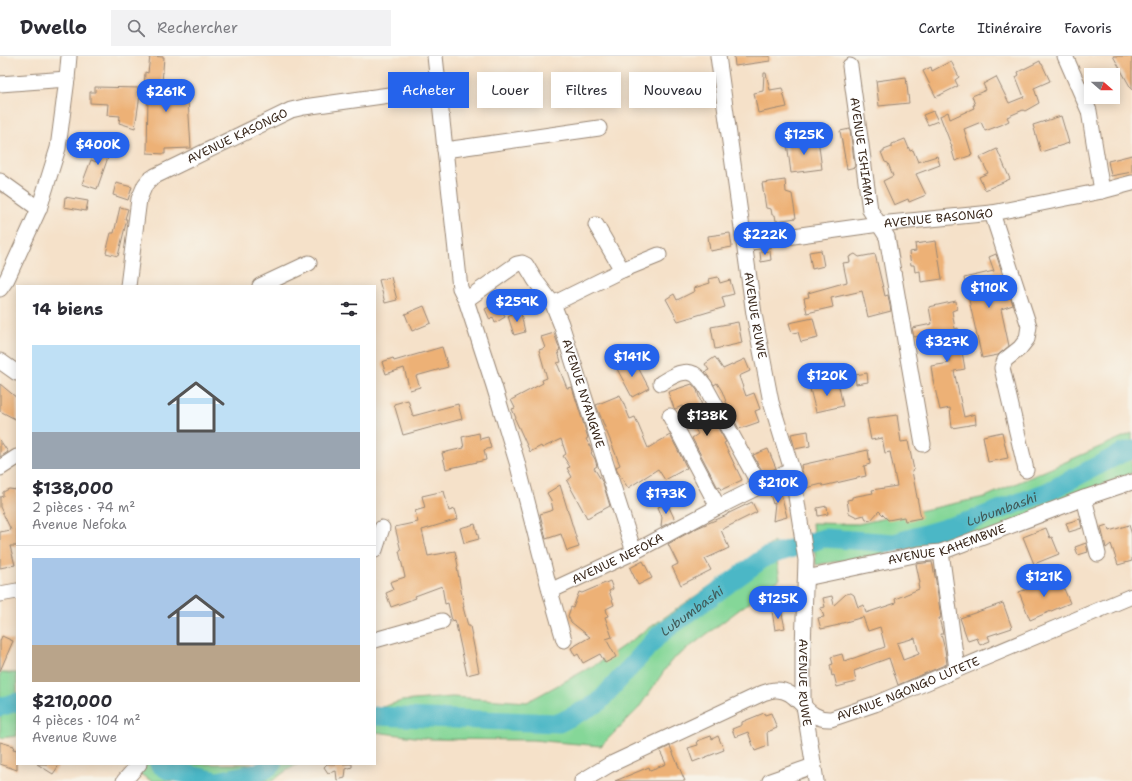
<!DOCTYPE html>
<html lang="fr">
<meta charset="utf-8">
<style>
body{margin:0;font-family:"Shantell Sans",sans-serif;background:#f2f2f3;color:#2b2b33;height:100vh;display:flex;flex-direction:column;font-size:15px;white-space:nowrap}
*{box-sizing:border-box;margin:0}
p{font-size:13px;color:#7c7c81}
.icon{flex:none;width:22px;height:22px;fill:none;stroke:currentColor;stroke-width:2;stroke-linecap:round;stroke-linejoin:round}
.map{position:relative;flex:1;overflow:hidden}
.panel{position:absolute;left:16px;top:229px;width:360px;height:480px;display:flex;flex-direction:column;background:#fff;border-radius:0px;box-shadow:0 2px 10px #0003}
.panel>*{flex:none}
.banner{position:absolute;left:388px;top:16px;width:380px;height:36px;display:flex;gap:8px}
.needle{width:26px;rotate:110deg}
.controls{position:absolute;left:1084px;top:12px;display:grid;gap:8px}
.controls a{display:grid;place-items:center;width:36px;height:36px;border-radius:0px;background:#fff;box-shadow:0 2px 10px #0003;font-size:20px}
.price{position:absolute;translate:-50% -34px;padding:0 9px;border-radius:14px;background:#2563eb;color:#fff;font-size:13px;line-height:26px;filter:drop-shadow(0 1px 2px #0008)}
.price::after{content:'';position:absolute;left:50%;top:24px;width:12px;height:9px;margin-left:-6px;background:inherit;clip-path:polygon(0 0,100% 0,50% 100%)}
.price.on{background:#222;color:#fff}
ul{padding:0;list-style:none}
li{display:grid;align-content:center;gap:8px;height:212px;padding:0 16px}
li+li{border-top:1px solid #e1e1e2}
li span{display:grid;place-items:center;height:124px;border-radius:0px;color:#555}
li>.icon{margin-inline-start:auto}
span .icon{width:72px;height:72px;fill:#fffc;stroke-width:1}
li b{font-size:17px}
h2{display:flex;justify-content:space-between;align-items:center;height:48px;padding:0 16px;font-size:17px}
.chip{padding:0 14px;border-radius:0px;background:#fff;box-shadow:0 2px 10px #0003;font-size:14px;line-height:36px}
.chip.on{background:#2563eb;color:#fff}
header{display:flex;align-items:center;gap:24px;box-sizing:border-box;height:56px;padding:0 20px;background:#fff;border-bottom:1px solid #e1e1e2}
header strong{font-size:19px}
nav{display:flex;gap:22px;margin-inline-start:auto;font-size:14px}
.search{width:280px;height:36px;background:#f2f2f3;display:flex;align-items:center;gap:10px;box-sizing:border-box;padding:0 14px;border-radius:0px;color:#7c7c81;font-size:15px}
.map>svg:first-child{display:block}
.green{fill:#85d798;stroke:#60805b}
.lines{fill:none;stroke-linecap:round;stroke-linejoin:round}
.river{stroke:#4bb7c6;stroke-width:19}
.building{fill:#edb176;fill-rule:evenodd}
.minor-casing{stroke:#988674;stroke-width:17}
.minor{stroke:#fff;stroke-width:15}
.labels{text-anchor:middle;stroke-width:4;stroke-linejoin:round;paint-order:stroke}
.street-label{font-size:12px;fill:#3b2a1e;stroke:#f7f3e8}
.water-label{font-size:13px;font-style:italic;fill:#415b59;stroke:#f7f3e8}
</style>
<header>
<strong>Dwello</strong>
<div class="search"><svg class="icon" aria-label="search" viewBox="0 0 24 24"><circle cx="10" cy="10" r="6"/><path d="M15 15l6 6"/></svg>Rechercher</div>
<nav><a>Carte</a><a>Itinéraire</a><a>Favoris</a></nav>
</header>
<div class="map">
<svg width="1132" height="725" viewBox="0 0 1132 725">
<rect width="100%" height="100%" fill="#f7f3e8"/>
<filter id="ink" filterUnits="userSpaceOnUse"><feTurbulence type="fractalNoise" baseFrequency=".025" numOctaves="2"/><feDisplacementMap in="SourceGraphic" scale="8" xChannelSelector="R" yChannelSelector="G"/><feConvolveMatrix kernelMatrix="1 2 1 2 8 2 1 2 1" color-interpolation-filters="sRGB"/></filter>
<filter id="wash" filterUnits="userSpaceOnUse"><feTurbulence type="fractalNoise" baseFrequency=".012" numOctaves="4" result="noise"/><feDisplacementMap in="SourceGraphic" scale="16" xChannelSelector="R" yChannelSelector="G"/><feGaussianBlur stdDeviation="0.9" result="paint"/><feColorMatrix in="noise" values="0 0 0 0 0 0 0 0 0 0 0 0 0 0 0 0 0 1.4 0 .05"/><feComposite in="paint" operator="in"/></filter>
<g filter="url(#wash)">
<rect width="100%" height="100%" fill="#f5e1c9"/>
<path class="green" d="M1132 377V417L1098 430 1006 476 816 509 812 467 858 468 985 441Z
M774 486 780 523 671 605 638 653 601 690 533 684 431 683 375 676V653L402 645 452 641 527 646 600 606Z
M0 617H17V680L0 682Z
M123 708H298L286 715 272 725H152Z"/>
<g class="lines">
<g class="river">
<path d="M0 651 17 646"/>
<path id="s1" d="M375 660 559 667 598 647 660 578 765 501 824 482 894 487 975 463 1047 436 1122 397 1132 394"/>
<path d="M159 708 168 714 217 725"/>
<path d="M218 725 263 715 273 708"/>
</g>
</g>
<g id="blocks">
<path class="building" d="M150 0 164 1 161 40 188 33 191 43 188 44 191 92 165 93V98L147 97 148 39 144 38 145 16 148 17Z
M734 0H770V5L735 10Z
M1113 0H1132V34Z
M951 5 959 21 955 24 958 30 936 41 923 15 931 11 932 15Z
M1040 5 1041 8H1042L1050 25 1034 32 1039 47 1025 55 1023 54 1007 61 1009 65 1001 69 985 75 981 66 964 73 972 99 955 105 951 91H952L940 60 948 56 950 63 974 52 973 49H975L972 40 986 34 983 28 996 21 1009 47 1024 41 1016 21 1019 19 1018 16Z
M764 17H766L770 34 782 32 787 51 758 57 754 37 763 35Z
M906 21 909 47 879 50 876 25Z
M95 31 141 32 135 72 119 67 120 60 107 59 108 48 90 47V36H95Z
M933 55 938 65 928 69 923 59Z
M1061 60 1069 87 1041 96 1033 69Z
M850 73 855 111 847 113 840 75Z
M818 83 822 113 791 117 787 87Z
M905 83 910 95 913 94 918 106 937 100 940 109 916 118 926 139 909 146 908 143 894 149 883 125 893 120 888 107 885 106 881 96H884V94L892 91V88Z
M102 84 113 87 97 133 82 128 91 104 97 106Z
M997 93 1010 123 985 134 979 121 988 117 980 101Z
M1132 99V116L1111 120 1108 105Z
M785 124 786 136 792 138 796 162 776 165 775 159H772L771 153 766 152 762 127Z
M116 127 132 131 128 144 113 139Z
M65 141 88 145 86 155 64 151Z
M120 151 128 153 125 163H127L118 200 106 197 111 177H114Z
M730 177 732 191 710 195 708 180Z
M936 185 942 223 921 226 920 215 915 216 914 209H911L909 196 916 195 915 188Z
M821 194 824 210 812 213 809 196Z
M770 195 771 204 761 206 760 196Z
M855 198 859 201 875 198 885 240 888 239 891 255 868 261 862 235 831 242 833 251 807 257 804 242 809 241 808 237 847 226 843 207 850 206 849 201Z
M996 198 1013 249 1001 253 1009 290 998 299 982 302 964 222 994 215 989 201Z
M391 221 397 244 385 247 379 224Z
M718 221 720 227 730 224 734 238 722 241 725 251 678 265 666 243 674 238 677 244 695 235 694 232 710 227 709 223Z
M956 245 957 253 952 255 955 273 958 272 965 313 954 315 964 361 975 358 976 368 952 372 950 352 940 354 933 324 931 310 950 307 944 275 914 281 912 272 932 268 929 251Z
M498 247V250H501L505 261 495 267 493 261 490 264 485 253 489 251V250H492Z
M424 250 431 267 412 275 405 258Z
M520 253 525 276 514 279 508 260Z
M813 262 818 282 801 286 798 276 792 277 789 267Z
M738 266 742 287 715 293 711 271Z
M554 277 560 294 558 295 561 306 557 307 567 332 572 331 588 382 586 383 591 392 592 396 591 397 595 403 597 410 594 412 603 427 610 450 587 462 567 425 572 421 567 412 570 411 563 400 566 398 561 383 542 392 541 390 530 396 515 363 516 362 512 353 515 352 511 344 543 327 542 324 547 322 539 294 545 292 541 281Z
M442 291 448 311 416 320 420 331 410 334 404 312 386 318 382 306 393 302 394 305Z
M715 301 723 313 745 303 750 315 739 320 746 340 754 337 760 353 755 355 759 366 739 373 731 359 722 335 717 327 714 329 705 316 709 314 705 308Z
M633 302 649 332 632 341 616 311Z
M867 317 868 326 856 328 855 319Z
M838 326 843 350 816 356 810 333Z
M0 328 17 342V364L0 355Z
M692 328 697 334 703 353 706 351 726 386 724 387 742 424 721 434 720 431 718 432 692 382 698 378 682 350 675 353 674 352 668 336Z
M620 339 630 363 635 361 648 392 670 379 687 412 665 424 658 413 628 432 617 415 616 411 620 409 596 349Z
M408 344 413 360 458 348 462 363 403 379 394 348Z
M897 359 901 386 908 385 914 414 912 415 921 462 905 465 904 461 888 464 879 455 871 464 866 463 864 459 857 461 849 457 847 444 852 443V441L873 437 872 434 897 430 890 396 885 397 882 382 871 384 867 363Z
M808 375 810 390 795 393 791 378Z
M1002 376 1008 402 988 406 983 380Z
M479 377 480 383 488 381 491 392 484 394 486 404 446 413 442 397 464 392 462 381Z
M0 384 8 396 0 401Z
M768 393 776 412 764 418 753 399Z
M868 394 870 408 864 410 866 420 823 430 822 428 806 432 801 409Z
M560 429 579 491 567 495 561 478 546 483 540 458 553 454 551 444 547 437Z
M779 430 787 461 773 465 775 447 773 448 769 435Z
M9 433 17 434V490H10L15 509 0 512V476L11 474 0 451V441L3 440V436Z
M444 435 449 455 455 453 458 463 422 474 428 500 455 495 458 510 457 511 464 551H463L468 570H470L479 616 467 619 455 564 452 565 448 547 445 548 442 530 415 540 416 542 391 551 386 537 393 534 390 526 405 521 399 495H401L395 471 418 466 415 455 425 452 422 440Z
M752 446 757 456 721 474 729 492 705 503 711 514 681 529 672 511 678 508 668 488 697 472 727 459V458Z
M667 447 675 464 661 471 662 461 658 451Z
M827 450 828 458 818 460 817 452Z
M1080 463 1082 472 1069 476 1066 467Z
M475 468 479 483 464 487 460 472Z
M1107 469 1109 475 1129 469 1132 479V505L1118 509 1111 488 1106 492 1101 471Z
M1046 472 1050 482 1052 481 1059 498 1034 508 1023 481Z
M1086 487 1088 496 1078 499 1075 491Z
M643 505 652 522 638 529 630 512Z
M932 506 936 525 941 562H939L943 578H941L945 594 947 608 898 629 889 602 854 615 856 626 837 631 834 619 832 620 830 609 833 608 831 601 842 598 844 605 854 602 885 591 880 571 868 575 863 561 839 568V569L821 573 818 562 824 561 821 552 825 551 823 542 832 540 834 549 846 538 851 537 854 539 858 551 864 549 866 557 896 547 895 543 919 533 918 528 920 527 916 508ZM915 582 919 598 903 604 897 587Z
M1059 521 1070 547 1030 564 1019 536Z
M610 525 613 533 609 535 614 549 606 553 608 560 605 561 612 581 606 583 616 601 605 607 600 598 583 607 578 598 575 600 571 592 590 581 571 566 568 560 571 551 573 552 579 536 582 537Z
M1003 547 1012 572 988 580 990 585 980 589 977 582 968 585 960 562Z
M781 553 785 572 775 574 772 555Z
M2 580 13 585 0 615V585Z
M764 657 765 659 771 657 777 672 767 676 768 690 755 695 748 676 735 681 732 673 742 669V666Z
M711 680 712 683 718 680 724 694 693 706 688 692 698 689 697 685Z
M0 686 14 690 13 693 17 694V714L0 708Z
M670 690 685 725H615L649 711 650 714 666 708 660 695Z
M37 708H60L53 718Z
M327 708H352V711L346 713 345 722 337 724 336 715 328 717 324 711Z"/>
</g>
</g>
<g filter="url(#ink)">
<use href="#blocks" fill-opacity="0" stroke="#988674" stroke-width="1"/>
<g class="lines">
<g class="minor-casing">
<g id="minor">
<path d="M435 0 460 232 466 244 494 330 517 406 550 535 564 584"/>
<path id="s2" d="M718 0 754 258 771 346 792 414 806 504 803 592V643L816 725"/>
<path d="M1065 0 1089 55 1102 135"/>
<path id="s3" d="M850 10 870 154 887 181 923 388"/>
<path d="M0 28 67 23"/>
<path d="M445 94 599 72"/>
<path d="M0 125 39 153"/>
<path d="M992 157 1029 270 1027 283 1020 292 1005 304 1002 312 1026 414"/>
<path d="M596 169 622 214"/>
<path id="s4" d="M744 187 879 168 992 157 1102 135 1132 127"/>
<path id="s5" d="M128 230 139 143 145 129 149 124 155 120 291 54 304 51 439 32"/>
<path d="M260 230 309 207"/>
<path d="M0 233 7 223 39 153 58 92 67 23 69 0"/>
<path id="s6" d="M466 244 517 208 522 207 526 209 535 224 553 248 561 268 634 496"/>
<path d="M553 248 622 214 659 199"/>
<path d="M0 305 17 317"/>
<path d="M661 327C670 322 683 312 694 318 698 320 702 326 705 330L760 430"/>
<path d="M670 360 718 451"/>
<path d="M0 412 17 401"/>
<path d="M1084 442 1132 426"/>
<path d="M375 494 382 472"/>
<path d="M941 496 957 613"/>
<path id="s7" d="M806 522 919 498 941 496 1084 442 1098 498"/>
<path id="s8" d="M550 535 634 496 718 451 792 414"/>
<path d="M0 538 17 535"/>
<path d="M375 584 442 565"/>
<path d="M124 725 139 708"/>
<path id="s9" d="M582 725 609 709 763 637C766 636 771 634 775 634 799 632 804 665 831 663L875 648 1132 540"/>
<path d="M770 725 813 710"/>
</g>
</g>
<use href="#minor" class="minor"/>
</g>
</g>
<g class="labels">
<g class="street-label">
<text dy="4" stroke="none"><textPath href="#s5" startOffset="208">AVENUE KASONGO</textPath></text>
<text dy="4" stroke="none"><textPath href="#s3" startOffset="86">AVENUE TSHIAMA</textPath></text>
<text dy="4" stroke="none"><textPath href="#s4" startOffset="196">AVENUE BASONGO</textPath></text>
<text dy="4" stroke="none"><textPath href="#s2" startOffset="262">AVENUE RUWE</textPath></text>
<text dy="4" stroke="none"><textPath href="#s6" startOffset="214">AVENUE NYANGWE</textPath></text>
<text dy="4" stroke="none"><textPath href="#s7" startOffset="145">AVENUE KAHEMBWE</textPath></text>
<text dy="4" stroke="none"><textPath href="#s8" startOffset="75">AVENUE NEFOKA</textPath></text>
<text dy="4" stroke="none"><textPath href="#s2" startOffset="635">AVENUE RUWE</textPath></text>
<text dy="4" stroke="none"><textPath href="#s9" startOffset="362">AVENUE NGONGO LUTETE</textPath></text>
</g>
<g class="water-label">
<text dy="5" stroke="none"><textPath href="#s1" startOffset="696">Lubumbashi</textPath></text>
<text dy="5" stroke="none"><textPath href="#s1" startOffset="360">Lubumbashi</textPath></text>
</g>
</g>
</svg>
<div class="controls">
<a><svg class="needle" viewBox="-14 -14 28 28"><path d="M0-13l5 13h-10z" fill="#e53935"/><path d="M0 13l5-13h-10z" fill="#7c7c81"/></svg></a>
</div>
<b class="price" style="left:166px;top:57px">$261K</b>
<b class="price" style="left:804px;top:100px">$125K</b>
<b class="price" style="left:98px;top:110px">$400K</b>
<b class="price" style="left:765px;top:200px">$222K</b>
<b class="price" style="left:989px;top:253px">$110K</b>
<b class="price" style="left:517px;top:267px">$259K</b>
<b class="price" style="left:947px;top:307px">$327K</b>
<b class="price" style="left:632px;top:322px">$141K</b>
<b class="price" style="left:827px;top:341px">$120K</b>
<b class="price on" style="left:707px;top:381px">$138K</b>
<b class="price" style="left:778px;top:448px">$210K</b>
<b class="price" style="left:666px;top:459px">$173K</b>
<b class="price" style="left:1044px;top:542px">$121K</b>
<b class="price" style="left:778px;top:564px">$125K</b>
<div class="banner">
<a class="chip on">Acheter</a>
<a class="chip">Louer</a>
<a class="chip">Filtres</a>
<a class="chip">Nouveau</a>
</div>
<section class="panel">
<h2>14 biens<svg class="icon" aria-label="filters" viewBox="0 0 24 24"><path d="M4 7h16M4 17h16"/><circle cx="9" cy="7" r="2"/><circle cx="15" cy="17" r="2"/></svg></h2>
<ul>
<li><span style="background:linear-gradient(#bfe0f5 70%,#9aa5b1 0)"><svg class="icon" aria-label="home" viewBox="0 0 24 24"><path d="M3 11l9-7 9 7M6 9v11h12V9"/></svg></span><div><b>$138,000</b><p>2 pièces · 74 m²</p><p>Avenue Nefoka</p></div></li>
<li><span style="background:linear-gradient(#a9c7e8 70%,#b9a48a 0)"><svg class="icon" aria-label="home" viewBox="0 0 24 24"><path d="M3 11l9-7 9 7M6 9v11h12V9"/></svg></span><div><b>$210,000</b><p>4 pièces · 104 m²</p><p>Avenue Ruwe</p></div></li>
</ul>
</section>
</div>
